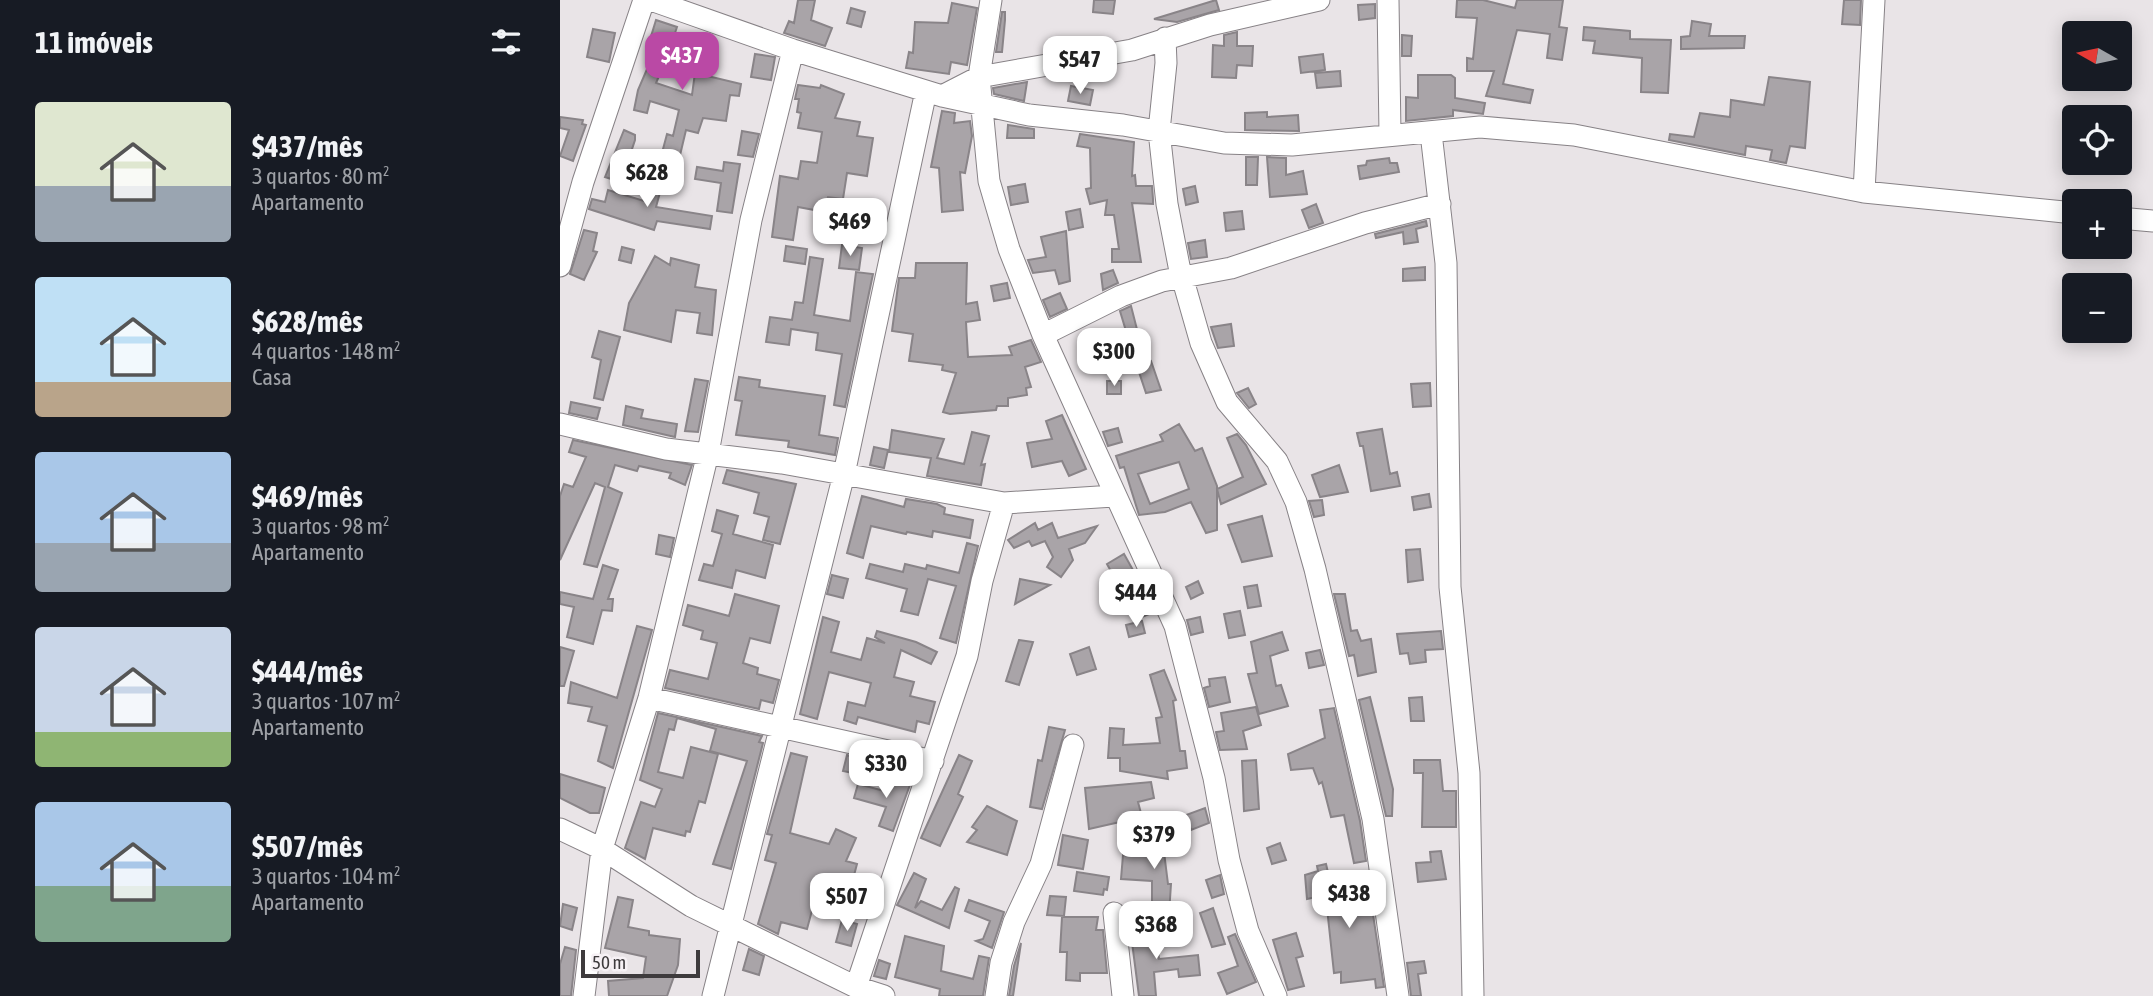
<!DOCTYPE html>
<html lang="pt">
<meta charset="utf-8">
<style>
body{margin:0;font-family:"Asap Condensed",sans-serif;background:#20242c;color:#f1f3f6;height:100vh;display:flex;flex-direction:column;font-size:26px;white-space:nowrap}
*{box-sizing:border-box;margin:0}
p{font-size:23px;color:#9ea1a6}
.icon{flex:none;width:38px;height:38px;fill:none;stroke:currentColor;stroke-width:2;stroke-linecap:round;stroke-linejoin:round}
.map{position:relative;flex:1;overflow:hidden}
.details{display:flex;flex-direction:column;background:#171b24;width:560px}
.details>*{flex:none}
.needle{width:46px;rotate:279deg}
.tools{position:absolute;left:1502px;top:21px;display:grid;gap:14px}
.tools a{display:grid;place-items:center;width:70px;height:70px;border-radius:7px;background:#171b24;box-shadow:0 4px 18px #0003;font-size:35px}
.scale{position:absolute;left:21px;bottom:18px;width:119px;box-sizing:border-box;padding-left:7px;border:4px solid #3e3b3d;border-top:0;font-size:19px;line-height:24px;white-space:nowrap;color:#3e3b3d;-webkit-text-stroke:5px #f6f1f5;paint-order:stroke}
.price{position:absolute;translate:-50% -60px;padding:0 16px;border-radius:14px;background:#fff;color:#222;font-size:23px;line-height:46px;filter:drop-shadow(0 2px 4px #0008)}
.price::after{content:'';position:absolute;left:50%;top:42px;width:21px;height:16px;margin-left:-10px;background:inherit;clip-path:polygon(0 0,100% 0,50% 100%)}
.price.selected{background:#ba49a5;color:#fff}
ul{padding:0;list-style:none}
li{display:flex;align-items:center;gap:21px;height:175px;padding:0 35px}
li span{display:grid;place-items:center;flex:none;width:196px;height:140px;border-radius:7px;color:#555}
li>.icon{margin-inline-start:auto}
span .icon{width:84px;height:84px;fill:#fffc;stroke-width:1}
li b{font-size:30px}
h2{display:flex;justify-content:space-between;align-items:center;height:84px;padding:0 35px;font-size:30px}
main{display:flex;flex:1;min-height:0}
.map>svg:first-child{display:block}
.building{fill:#a9a4a8;stroke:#898488;stroke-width:2;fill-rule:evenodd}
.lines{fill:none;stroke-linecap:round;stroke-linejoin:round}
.minor-casing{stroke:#878286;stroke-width:23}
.minor{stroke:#fff;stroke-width:21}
</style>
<main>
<section class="details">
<h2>11 imóveis<svg class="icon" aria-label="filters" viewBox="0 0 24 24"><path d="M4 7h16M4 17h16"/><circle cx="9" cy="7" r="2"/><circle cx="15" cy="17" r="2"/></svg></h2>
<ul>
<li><span style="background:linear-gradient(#dfe7d0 60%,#9aa5b1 0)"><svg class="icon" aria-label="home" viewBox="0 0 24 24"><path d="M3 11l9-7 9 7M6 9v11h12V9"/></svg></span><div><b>$437/mês</b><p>3 quartos · 80 m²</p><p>Apartamento</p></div></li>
<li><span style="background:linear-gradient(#bfe0f5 75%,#b9a48a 0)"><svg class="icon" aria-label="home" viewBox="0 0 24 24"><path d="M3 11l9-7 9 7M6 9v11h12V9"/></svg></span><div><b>$628/mês</b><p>4 quartos · 148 m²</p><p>Casa</p></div></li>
<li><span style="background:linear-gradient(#a9c7e8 65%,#9aa5b1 0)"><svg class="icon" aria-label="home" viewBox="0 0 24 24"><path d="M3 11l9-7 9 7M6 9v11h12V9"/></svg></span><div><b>$469/mês</b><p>3 quartos · 98 m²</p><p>Apartamento</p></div></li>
<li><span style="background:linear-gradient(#c9d6e8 75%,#8fb573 0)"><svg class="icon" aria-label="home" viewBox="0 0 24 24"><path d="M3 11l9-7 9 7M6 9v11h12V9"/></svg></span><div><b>$444/mês</b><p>3 quartos · 107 m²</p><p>Apartamento</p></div></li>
<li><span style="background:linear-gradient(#a9c7e8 60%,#7fa58c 0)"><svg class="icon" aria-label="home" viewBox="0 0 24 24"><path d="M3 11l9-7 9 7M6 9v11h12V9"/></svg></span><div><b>$507/mês</b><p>3 quartos · 104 m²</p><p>Apartamento</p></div></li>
</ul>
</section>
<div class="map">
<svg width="1593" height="996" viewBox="0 0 1593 996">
<rect width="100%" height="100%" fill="#e9e4e7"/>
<path class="building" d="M238 0H255L251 20 272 28 265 46 224 33 229 21 234 23Z
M534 0H555L553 14 533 12Z
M656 0 659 10 617 22 594 19Z
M897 0H923L955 8 957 0H1003L999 27 1007 28 1002 60 987 58 990 34 957 30 943 84 973 90 970 103 926 96 934 71H907V58L913 59 917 18 896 17Z
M1284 0H1301L1300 25 1282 24Z
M392 3 417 8 407 65 391 62 389 74 346 68 349 52 353 53 355 22 388 23Z
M815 4V18L799 20 798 5Z
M291 8 305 12 301 27 287 23Z
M442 12H445V20L442 52H436Z
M96 20 117 27 112 42 148 51 142 72 106 60 96 83 132 95 135 73 181 84 179 96 170 95 166 121 143 118 138 133 126 130 116 172 98 168 107 134 113 136 119 110 90 101 87 113 74 110 78 90 97 46 89 43Z
M1132 21 1151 24 1149 36H1185L1184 48 1121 49V37L1130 36Z
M1024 27 1070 31V39L1111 40 1108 93 1081 92 1082 58 1033 53 1035 41 1023 40Z
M33 29 55 33 49 62 27 57Z
M677 32V46H693L692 66 677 65 676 78 652 77 653 45 664 46V35Z
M842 35 852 36 851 56H842Z
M195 54 215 57 211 80 191 77Z
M763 54 765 70 741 73 739 57Z
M780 71 781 86 757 88 755 73Z
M858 75H891L895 78V98L925 103 923 114 893 110V116L846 121V97L858 98Z
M1209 77 1250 82 1245 148 1230 146 1226 163 1210 160 1212 150 1186 146 1185 155 1109 140 1110 134 1134 137 1140 113 1170 117 1171 100 1204 105Z
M467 82 464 101 434 94 433 88Z
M238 85 260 88 261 85 284 94 275 118 300 122 297 136 313 138 307 176 287 173 283 199 268 197 265 212 238 207 233 240 212 237 220 176 238 179 241 161 257 163 262 132 238 128 241 113 237 112 239 99H235Z
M511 86 533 90 530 105 508 101Z
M382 111 395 113 394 123 410 121 412 136 405 173 400 172 403 210 382 212 379 168 371 167Z
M707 112V117L738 115 739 131 685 130V113Z
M0 117 23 120 22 124 26 125 13 161 0 156 9 130 0 128Z
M448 125 474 129V138H447Z
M64 130 75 135V140L61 182 45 177Z
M182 131 199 134 193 157 178 155Z
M520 134 574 142 572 176 575 175 576 186H592L593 199V204L572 203 581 262H552V249H559L554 215H545L547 200 530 204 526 189 531 188 530 148 517 146Z
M686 157H698L697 185H686Z
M707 157 726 158V175L743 171 747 194 710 197Z
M829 158 830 163H837L839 172 800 179 798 166 806 165 807 161Z
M164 162 180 164 172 213 157 211 161 183 135 179 137 167 163 171Z
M91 174 104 178 96 207 152 216 150 229 97 221 94 230 29 209 32 199 45 202 48 190 84 201Z
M465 184 468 202 451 205 448 187Z
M635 186 638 202 626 205 623 189Z
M756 204 763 223 749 228 742 210Z
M520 209 523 227 509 230 506 212Z
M682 211 684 229 666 231 664 213Z
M866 221 867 226 856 229 858 242 844 244 843 232 816 238 815 234Z
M24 230 37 233 33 251 37 252 24 280 10 274Z
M506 231 510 281 499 284 495 270 473 273 468 260 486 257 481 237Z
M645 240 647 257 631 259 628 243Z
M282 245 302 248 299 270 279 268Z
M226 246 247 249 245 264 224 261Z
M62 247 74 250 71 263 59 260Z
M95 256 110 265 111 258 139 265 135 287 156 290 152 335 137 333 140 313 116 310 111 342 64 330 69 303Z
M250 257 263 259 254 315 290 321 296 272 313 274 285 407 274 405 282 354 256 350 258 333 231 329 229 345 206 342 210 317 232 320 235 302 243 303Z
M356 263H407L406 304 417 302 420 320 406 322 408 357 452 355 449 347 471 340 481 362 465 367 471 387 466 388 467 395 448 398V406H437L436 410 390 414 383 412 396 373 382 370 383 365 349 361 353 334 332 331 339 278H355Z
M865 267V280L843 281V269Z
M553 270 558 283 543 290 541 274Z
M447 283 450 298 434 301 431 286Z
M500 293 507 309 490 317 483 300Z
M571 306 582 349 572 351 560 311Z
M671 324 674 346 658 348 651 327Z
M39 331 60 337 43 400 34 398 41 360 32 357Z
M591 361 601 390 586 393 577 366Z
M179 377 200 380 199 387 265 396 259 435 278 438 275 455 228 447 229 441 176 435 182 401 175 400Z
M135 379 148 381 138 432 125 431Z
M547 381H561V394H547Z
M870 383 871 406 853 407 851 384Z
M688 388 696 404 689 408 677 393Z
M11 402 40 408 37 419 9 413Z
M66 406 83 410 81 418 117 424 115 437 63 425Z
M502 415 526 469 509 476 502 461 472 467 467 443 492 439 486 421Z
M619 424 635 451 642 448 657 486V530L646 533 631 502 605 512 579 515 564 467 560 468 556 456 603 441 600 435ZM619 462 629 489 590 504 578 474Z
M558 428 562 442 548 446 543 432Z
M822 429 830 474 837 472 840 486 811 491 803 446H800L797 433Z
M332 430 384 439 377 458 404 464 412 432 429 436 421 465 425 464 421 485 367 476 371 458 329 452Z
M677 434 686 445 706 484 661 504 657 489 683 477 667 438Z
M13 440 132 465 125 485 109 478 111 473 79 466 77 471 55 465 48 487 62 493 37 567 24 564 45 487 35 483 0 560V496L4 484 13 487 26 457 9 452Z
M314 447 328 450 324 468 310 465Z
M779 465 788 492 760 497 752 475Z
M167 470 236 484 220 544 203 540 209 517 194 513 199 493 163 483Z
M869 494 871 507 854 510 852 497Z
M302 496 344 507 346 499 377 504 385 508 384 514 413 520 410 538 373 531 372 537 347 532 346 534 311 526 303 558 287 553Z
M762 500 764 515 754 517 749 501Z
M157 510 178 516 173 534 213 545 205 578 176 570 172 588 139 580 144 564 153 566 162 534 152 531Z
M702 516 712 556 682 562 668 525Z
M475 523 478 530 492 523 498 538 537 526 525 543 509 549 513 560 501 577 487 567 493 557 485 541 472 546 469 541 454 548 448 540Z
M99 535 114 538 110 557 96 554Z
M407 543 418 546 396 643 380 638 396 586 368 579 358 615 341 611 347 589 306 578 310 564 343 572 345 564 366 569 367 565 399 573Z
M860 549 863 580 848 582 846 550Z
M564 554 583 588 594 612 582 617 575 595 566 598 547 564Z
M43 565 58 570 48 599H53L52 611 42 610 33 644 7 637 14 607 0 604V592L33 599Z
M272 575 288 579 283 598 267 594Z
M460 579 490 585 455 604Z
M638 581 643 593 631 599 626 587Z
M697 585 701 606 688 608 684 587Z
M175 594 219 606 210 643 190 638 183 663 198 668 197 674 219 680 213 703 201 700 199 709 105 688 110 670 148 679 157 643 141 639 143 631 123 625 128 605 169 616Z
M774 594H785L791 631 797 630 801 641 811 639 816 672 798 676 794 655 789 656Z
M680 611 685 635 669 638 664 614Z
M263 617 279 622 271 652 301 660 307 638 325 643 315 637 317 631 356 642 377 652 371 664 341 650 334 677 354 682 350 696 375 702 369 724 357 721 355 732 298 717 296 724 284 720 288 702 305 706 311 683 269 672 257 719 240 714Z
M640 617 643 632 631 635 627 620Z
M582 621 585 633 569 637 566 625Z
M77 626 92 630 53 768 38 761 47 726 28 721 32 707 8 703 11 682 57 698Z
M881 631 883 649 865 650 866 662 850 664 848 653 840 654 837 634Z
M722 632 728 650 710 656 716 686 721 685 728 706 699 714 688 674 697 673 691 642Z
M459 640 473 642 459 685 446 681Z
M0 647 14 651 4 686H0Z
M529 647 536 669 517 675 510 654Z
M760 650 764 665 749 668 746 653Z
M604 670 616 700 613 701 620 751H625L627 768 607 771 608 779 560 771V758H548L550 728 564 729 563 745 600 743 596 718 602 717 590 675Z
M665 677 670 702 649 707 644 688 650 686 649 679Z
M810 697 833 789 832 816H826L799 700Z
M862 697 864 721H851L849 698Z
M696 707 701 725 683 731 687 749 660 750 656 732 664 731 661 713Z
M774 708 800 821 806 861 794 863 784 815 771 817 762 782 759 784 753 768 731 770 728 754 765 738 760 710Z
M98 713 202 736 199 742 203 743 171 869 153 864 187 761 150 751 156 729 117 718 114 730 109 729 98 772 123 778 131 747 158 754 145 803 139 801 130 832 126 831 125 836 93 828 85 859 65 848 81 802 95 807 102 789 80 780Z
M489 727 505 730 482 809 470 807 478 760 482 761Z
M231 753 247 757 230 833 269 844 276 829 296 838 286 861 297 864 293 879 274 875 266 906 254 903 247 929 221 922 218 934 198 924 216 863 205 860 212 835 207 834Z
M287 755 302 759 298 774 283 771Z
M399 755 412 761 398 794 403 797 380 846 361 838Z
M696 760 699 809 684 811 682 761Z
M854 760H880L883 791H896V827H862L863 773H854Z
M0 774 45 788 39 813H30L0 798Z
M333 776 351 782 333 831 319 826 326 807 294 798 298 784 328 792Z
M591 782 594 798 578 802 582 817 529 829 525 788Z
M427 806 457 821 447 855 407 842 417 830 412 827Z
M645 808 649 823 631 830 626 815Z
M621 816V833L603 844 608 884H611L608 929 592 928V881L561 879 563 855 580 856 577 844Z
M503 835 528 840 523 869 498 865Z
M720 843 726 860 712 864 707 848Z
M881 851 886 879 858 882 856 863 871 862 870 852Z
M766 864 775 902 801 900 793 899 792 891 809 888 824 987 816 988 815 979 781 983V972L774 973 767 908 763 909 761 896 747 899 745 875 758 871 757 866Z
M517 872 549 877 547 890 544 889 543 895 514 891Z
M354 873 366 879 355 908 361 901 382 910 395 887 399 889 389 928 337 905Z
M660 875 664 894 652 898 646 880Z
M490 896 506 897 504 916 487 915Z
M58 897 73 900 68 927 89 931V935L120 939 118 965 107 996H49L48 981 83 978 86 957 45 948Z
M409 900 444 912 432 948 416 941 423 939 430 921 405 911Z
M3 904 17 908 12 930 0 926Z
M653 908 665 944 652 947 640 913Z
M502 917H538L536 930H543L547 973H520V981L506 980 507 952H500Z
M282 920 297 924 291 946 276 942Z
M570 927 596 931 599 959 638 955 640 975 619 977 618 969 594 972 596 996H579Z
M736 933 743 956 736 958 744 986 728 990 713 940Z
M675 934 696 982 667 994 658 973 678 966 668 937Z
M345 936 384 946 381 971 413 979 419 956 429 958 423 996H379L380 989 335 977Z
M461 943 453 996H449L454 966Z
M5 947 16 950 11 996H0V964Z
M189 949 204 956 199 975 183 970Z
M319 960 330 964 326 979 314 976Z
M864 961 866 973 858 974 861 996H851L847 963Z"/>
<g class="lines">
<g class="minor-casing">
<path id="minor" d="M91 0 233 50 382 96 469 115 563 125 664 143 732 145 920 127 1014 135 1304 192 1514 213
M431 0 419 77 429 181 449 249 483 335 615 626 654 778 669 860 688 931 716 996
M828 0 830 134
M605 38 606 63 599 131 607 204 619 266 641 343 667 402 717 461 736 502 755 569 813 819 838 996
M382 96 419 77 572 50 650 25 759 0
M871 133 886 263 890 587 909 773 913 996
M1304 192 1314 0
M1559 218 1593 221
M0 266 23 182 84 0
M483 335 561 296 602 281 671 268 805 223 880 204
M0 424 106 449 222 463 444 503
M89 698 373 761
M0 829 42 849 131 906 296 987 324 996
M554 913 563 996
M296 987 407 656 422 581 444 503 554 496
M24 996 42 849 89 698 148 453 191 220 233 50
M153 996 284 474 366 91
M436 996 441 963 454 922 481 864 513 745"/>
</g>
<use href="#minor" class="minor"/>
</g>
</svg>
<div class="tools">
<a><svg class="needle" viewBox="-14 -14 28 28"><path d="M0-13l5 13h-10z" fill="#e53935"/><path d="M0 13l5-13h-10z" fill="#9ea1a6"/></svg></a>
<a><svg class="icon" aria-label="locate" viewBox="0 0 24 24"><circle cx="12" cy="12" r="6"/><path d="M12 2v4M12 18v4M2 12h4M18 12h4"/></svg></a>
<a>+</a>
<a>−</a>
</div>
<div class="scale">50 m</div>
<b class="price selected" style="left:122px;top:92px">$437</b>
<b class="price" style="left:520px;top:96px">$547</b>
<b class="price" style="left:87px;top:209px">$628</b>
<b class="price" style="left:290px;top:258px">$469</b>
<b class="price" style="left:554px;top:388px">$300</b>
<b class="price" style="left:576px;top:629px">$444</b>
<b class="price" style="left:326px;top:800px">$330</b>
<b class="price" style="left:594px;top:871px">$379</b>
<b class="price" style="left:789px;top:930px">$438</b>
<b class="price" style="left:287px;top:933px">$507</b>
<b class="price" style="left:596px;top:961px">$368</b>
</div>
</main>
